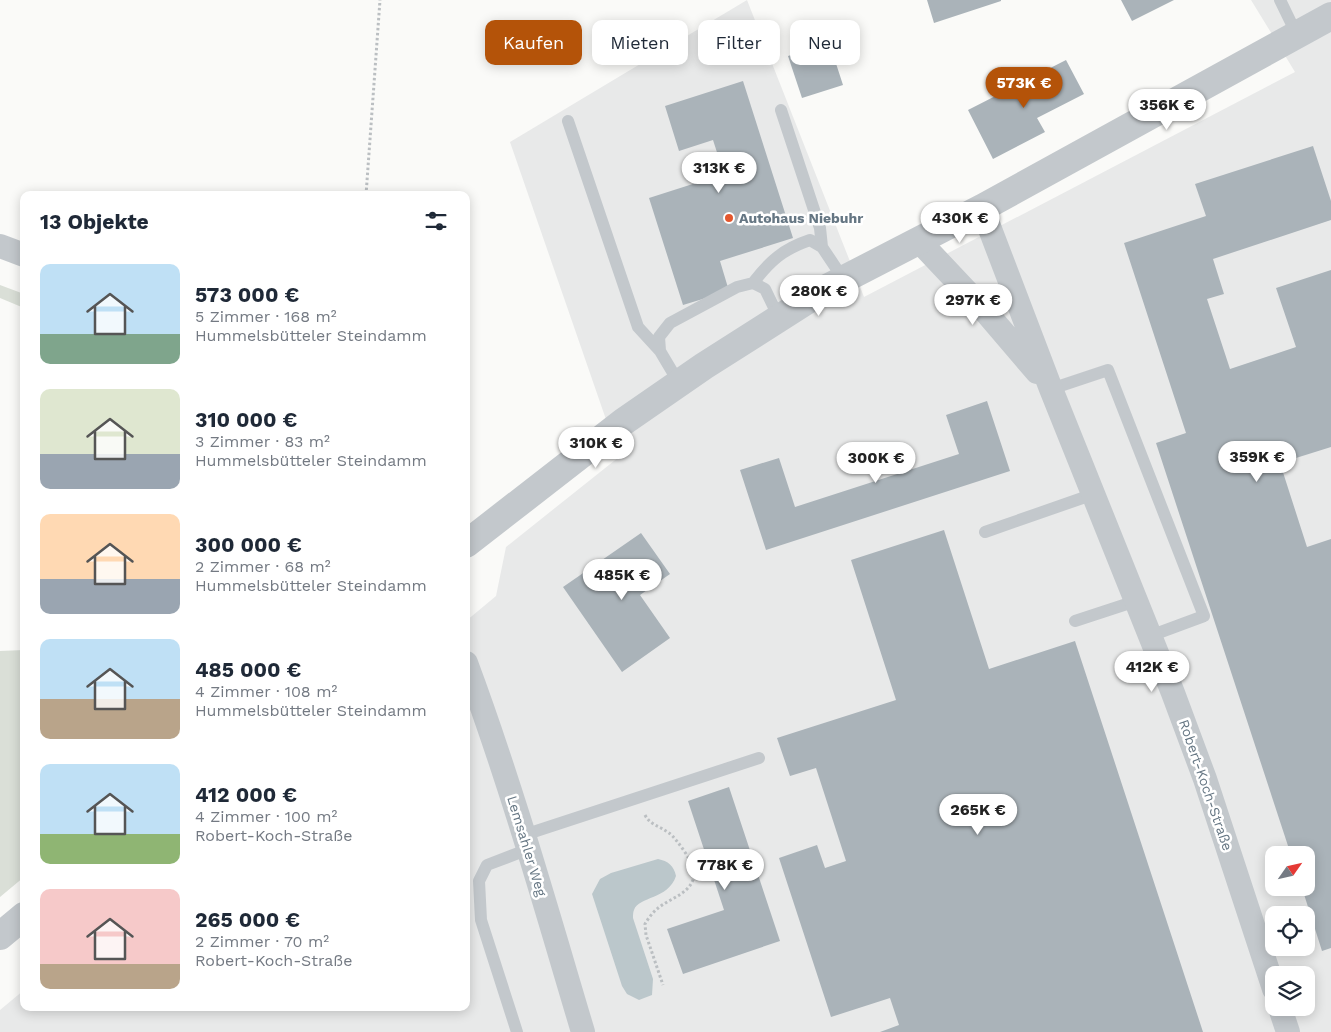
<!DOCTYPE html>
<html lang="de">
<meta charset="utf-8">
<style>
body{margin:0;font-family:"Work Sans",sans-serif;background:#f2f2f3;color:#1f2937;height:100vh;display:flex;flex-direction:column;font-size:19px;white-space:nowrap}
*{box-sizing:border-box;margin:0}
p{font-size:16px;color:#747a83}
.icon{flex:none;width:28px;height:28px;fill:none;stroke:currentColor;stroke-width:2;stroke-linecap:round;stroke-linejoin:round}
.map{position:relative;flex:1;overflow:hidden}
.details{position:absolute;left:20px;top:191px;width:450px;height:820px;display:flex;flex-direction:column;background:#fff;border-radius:10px;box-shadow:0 2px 12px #0003}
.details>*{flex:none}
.top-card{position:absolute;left:485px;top:20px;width:475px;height:45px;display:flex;gap:10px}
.needle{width:32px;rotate:56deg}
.tools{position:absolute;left:1265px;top:846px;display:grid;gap:10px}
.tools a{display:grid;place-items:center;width:50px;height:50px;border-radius:10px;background:#fff;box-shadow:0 2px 12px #0003;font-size:25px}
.price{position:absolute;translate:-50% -42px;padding:0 11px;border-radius:18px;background:#fff;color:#222;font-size:16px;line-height:32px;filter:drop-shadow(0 1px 2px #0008)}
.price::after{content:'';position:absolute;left:50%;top:30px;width:15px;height:11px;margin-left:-8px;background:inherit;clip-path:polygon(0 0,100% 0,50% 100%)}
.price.active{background:#b45309;color:#fff}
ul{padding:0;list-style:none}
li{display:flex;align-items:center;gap:15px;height:125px;padding:0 20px}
li span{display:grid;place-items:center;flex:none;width:140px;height:100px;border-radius:10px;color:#555}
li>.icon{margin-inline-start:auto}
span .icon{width:60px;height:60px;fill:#fffc;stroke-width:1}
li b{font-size:21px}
h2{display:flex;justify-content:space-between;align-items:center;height:60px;padding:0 20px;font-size:21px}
.chip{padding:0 18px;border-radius:10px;background:#fff;box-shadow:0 2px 12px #0003;font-size:18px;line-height:45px}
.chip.active{background:#b45309;color:#fff}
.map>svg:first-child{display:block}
.built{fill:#e8e9e9;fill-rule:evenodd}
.green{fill:#dadfd7}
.water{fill:#bbc7cb}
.building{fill:#aab3b9}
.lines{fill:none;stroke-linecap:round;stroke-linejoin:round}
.path{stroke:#bbbfc2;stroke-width:3;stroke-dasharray:2.5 2.5;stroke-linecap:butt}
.service{stroke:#c3c8cc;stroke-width:12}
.minor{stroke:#c3c8cc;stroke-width:24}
.tertiary{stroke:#c3c8cc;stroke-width:28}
.poi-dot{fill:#e4572e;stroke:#fff;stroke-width:2}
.labels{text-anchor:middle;stroke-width:5;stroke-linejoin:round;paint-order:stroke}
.poi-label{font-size:14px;font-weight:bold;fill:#657683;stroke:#fff;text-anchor:start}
.street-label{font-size:14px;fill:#657683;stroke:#fff}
</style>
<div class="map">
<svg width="1331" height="1032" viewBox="0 0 1331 1032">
<rect width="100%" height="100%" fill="#fafaf8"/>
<path class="built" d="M747 0 864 297 1295 72 1251 0H1331V1032H0V1010L24 990V1008H466V621L496 596 506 547 619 457 510 142ZM1274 855H1306V888H1274ZM1274 915H1306V948H1274ZM1274 975H1306V1008H1274Z"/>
<path class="green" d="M0 285 24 294V308L0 298Z
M24 650V877L0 897V651Z"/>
<path class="water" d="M658 859C668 861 674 866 676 876 668 900 639 896 634 910 633 912 633 915 633 918L653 979 652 995 639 1000 627 994 622 986 592 894 600 879 611 873Z"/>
<path class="building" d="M927 0H1001V1L934 23Z
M1121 0H1174L1132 21Z
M829 42 843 85 802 98 788 56Z
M1066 60 1084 94 1037 118 1045 132 993 159 968 110Z
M743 81 793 238 720 261 729 291 683 305 649 198 724 174 713 140 679 151 665 106Z
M1313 146 1331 201V220L1213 259 1224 294 1207 299 1230 369 1296 347 1276 288 1331 270V447L1280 463 1307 547 1331 539V948L1322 951 1302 888H1306V855H1291L1156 443 1186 433 1124 243 1206 216 1195 184Z
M987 401 1010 471 766 550 740 470 779 458 795 507 959 454 946 415Z
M944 530 989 669 1075 641 1203 1032H880L899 1025 890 998 831 1017 779 858 817 845 825 868 846 861 816 768 790 776 777 738 896 700 851 560Z
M641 533 670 574 640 595 670 638 622 672 563 587Z
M729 787 780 941 683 974 667 929 724 910 688 801Z"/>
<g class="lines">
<path class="path" d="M366 195 380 0
M645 815C650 825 660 826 669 833 677 839 693 862 694 872 695 893 669 898 657 909 652 913 648 919 645 924L646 935 663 985"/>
<path class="service" d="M1280 0 1297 35
M781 110 820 228 822 247
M568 121 638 327 660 351
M753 283C770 261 783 249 810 240L822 247 844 280
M679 383 660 351 659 337 670 323 737 287 753 283 765 289 779 318
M1051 389 1108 370 1204 616 1150 636
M985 532 1094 494
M1075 621 1136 601
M524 835 759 758
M517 1032 481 920 479 881 487 865 529 849"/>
<path class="minor" d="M982 208 1051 389 1173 693 1205 779 1274 989
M919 241 984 310 1037 372
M0 246 24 255
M466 663C511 784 546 908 583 1032
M1280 1008 1288 1032"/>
<path class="tertiary" d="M466 544 623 422 704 366 825 289 982 208 1331 16
M0 936 24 916"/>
</g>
<circle class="poi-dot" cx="729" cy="218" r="5"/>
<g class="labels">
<g class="poi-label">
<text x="739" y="223">Autohaus Niebuhr</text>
</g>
<g class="street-label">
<text transform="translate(1206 785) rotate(71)" y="5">Robert-Koch-Straße</text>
<text transform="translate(527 846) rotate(73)" y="5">Lemsahler Weg</text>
</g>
</g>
</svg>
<div class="tools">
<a><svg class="needle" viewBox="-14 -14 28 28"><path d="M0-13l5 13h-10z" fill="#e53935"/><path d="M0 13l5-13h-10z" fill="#747a83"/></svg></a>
<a><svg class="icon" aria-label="locate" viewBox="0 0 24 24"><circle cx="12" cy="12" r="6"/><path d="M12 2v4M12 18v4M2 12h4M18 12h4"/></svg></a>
<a><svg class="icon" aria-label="layers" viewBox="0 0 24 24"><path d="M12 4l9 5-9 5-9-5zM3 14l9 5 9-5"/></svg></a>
</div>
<b class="price active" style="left:1024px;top:109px">573K €</b>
<b class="price" style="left:1167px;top:131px">356K €</b>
<b class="price" style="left:719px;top:194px">313K €</b>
<b class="price" style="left:960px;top:244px">430K €</b>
<b class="price" style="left:819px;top:317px">280K €</b>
<b class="price" style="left:973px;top:326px">297K €</b>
<b class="price" style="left:596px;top:469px">310K €</b>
<b class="price" style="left:1257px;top:483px">359K €</b>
<b class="price" style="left:876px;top:484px">300K €</b>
<b class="price" style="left:622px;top:601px">485K €</b>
<b class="price" style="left:1152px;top:693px">412K €</b>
<b class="price" style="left:978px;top:836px">265K €</b>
<b class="price" style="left:725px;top:891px">778K €</b>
<div class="top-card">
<a class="chip active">Kaufen</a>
<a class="chip">Mieten</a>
<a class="chip">Filter</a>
<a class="chip">Neu</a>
</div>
<section class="details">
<h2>13 Objekte<svg class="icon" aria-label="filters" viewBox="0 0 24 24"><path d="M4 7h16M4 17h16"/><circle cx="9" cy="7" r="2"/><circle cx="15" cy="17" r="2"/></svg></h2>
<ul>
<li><span style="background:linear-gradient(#bfe0f5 70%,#7fa58c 0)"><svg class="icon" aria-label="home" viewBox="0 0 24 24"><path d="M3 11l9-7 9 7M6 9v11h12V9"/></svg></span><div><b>573 000 €</b><p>5 Zimmer · 168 m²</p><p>Hummelsbütteler Steindamm</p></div></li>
<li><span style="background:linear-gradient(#dfe7d0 65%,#9aa5b1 0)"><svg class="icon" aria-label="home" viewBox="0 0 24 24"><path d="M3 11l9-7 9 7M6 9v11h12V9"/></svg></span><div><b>310 000 €</b><p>3 Zimmer · 83 m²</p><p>Hummelsbütteler Steindamm</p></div></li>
<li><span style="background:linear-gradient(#ffd9b3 65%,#9aa5b1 0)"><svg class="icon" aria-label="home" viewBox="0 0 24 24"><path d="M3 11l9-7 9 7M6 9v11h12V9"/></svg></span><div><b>300 000 €</b><p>2 Zimmer · 68 m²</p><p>Hummelsbütteler Steindamm</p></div></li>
<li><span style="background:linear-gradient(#bfe0f5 60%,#b9a48a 0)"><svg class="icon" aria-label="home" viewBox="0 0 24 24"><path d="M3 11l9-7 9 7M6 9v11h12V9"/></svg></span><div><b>485 000 €</b><p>4 Zimmer · 108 m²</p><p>Hummelsbütteler Steindamm</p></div></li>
<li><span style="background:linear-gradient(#bfe0f5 70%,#8fb573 0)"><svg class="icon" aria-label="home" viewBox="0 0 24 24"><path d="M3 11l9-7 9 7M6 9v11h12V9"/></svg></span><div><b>412 000 €</b><p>4 Zimmer · 100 m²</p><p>Robert-Koch-Straße</p></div></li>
<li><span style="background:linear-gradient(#f6c9c9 75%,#b9a48a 0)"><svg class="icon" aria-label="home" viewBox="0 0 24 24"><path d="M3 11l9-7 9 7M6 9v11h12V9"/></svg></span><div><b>265 000 €</b><p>2 Zimmer · 70 m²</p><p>Robert-Koch-Straße</p></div></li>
</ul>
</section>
</div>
